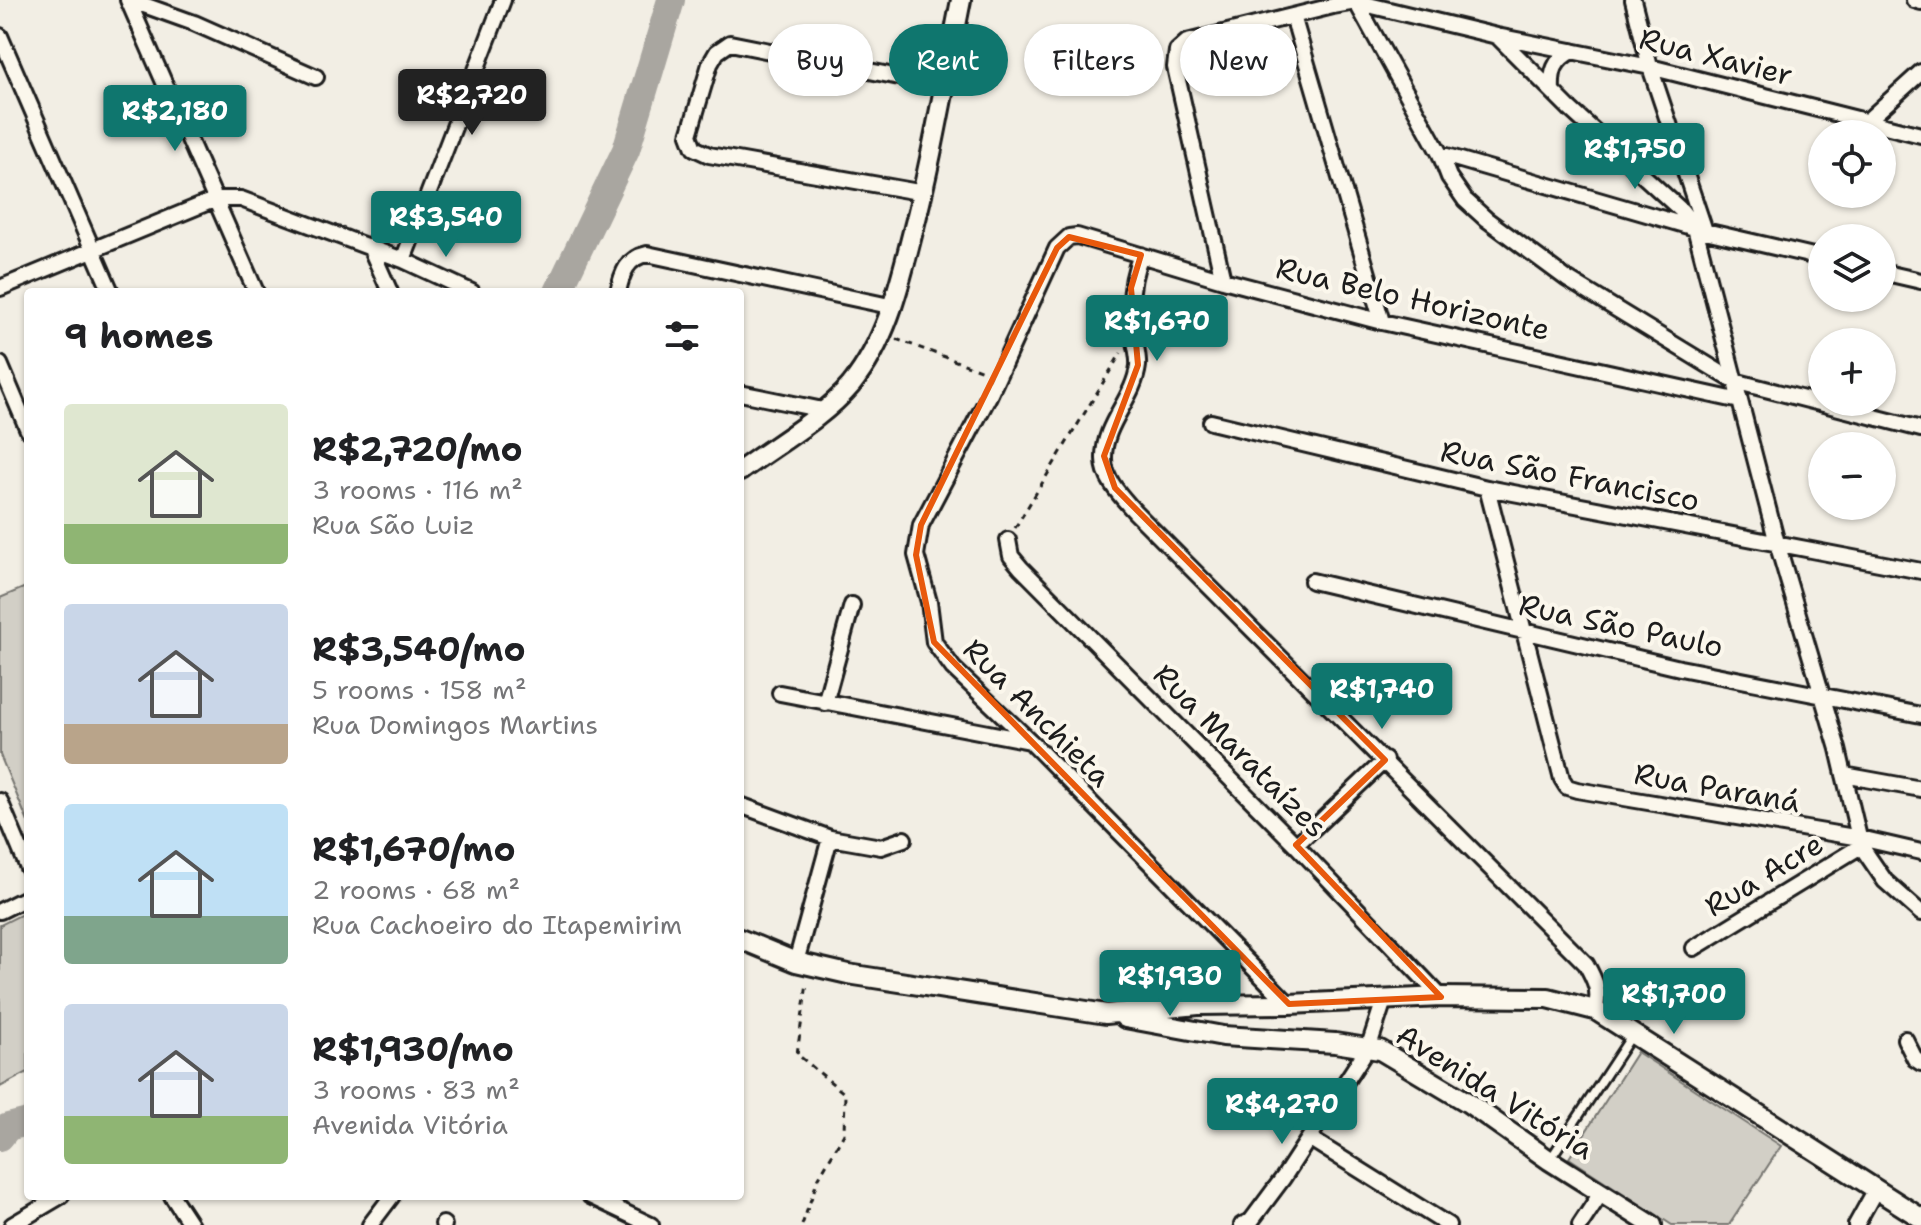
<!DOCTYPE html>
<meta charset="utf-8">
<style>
body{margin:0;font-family:"Shantell Sans",sans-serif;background:#f2f2f2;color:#202124;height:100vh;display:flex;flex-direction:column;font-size:30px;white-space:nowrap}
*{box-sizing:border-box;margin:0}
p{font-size:26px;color:#757577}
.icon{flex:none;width:44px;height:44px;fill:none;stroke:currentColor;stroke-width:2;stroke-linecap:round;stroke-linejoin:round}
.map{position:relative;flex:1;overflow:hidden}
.side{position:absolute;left:24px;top:288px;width:720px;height:912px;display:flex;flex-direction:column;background:#fff;border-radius:8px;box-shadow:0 2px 6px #0004}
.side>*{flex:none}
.guide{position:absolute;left:768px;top:24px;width:760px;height:72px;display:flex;gap:16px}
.buttons{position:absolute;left:1808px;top:120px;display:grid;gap:16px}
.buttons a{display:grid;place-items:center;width:88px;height:88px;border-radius:50%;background:#fff;box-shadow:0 2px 6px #0004;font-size:40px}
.price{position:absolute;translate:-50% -68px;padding:0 18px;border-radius:8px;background:#0f766e;color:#fff;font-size:26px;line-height:52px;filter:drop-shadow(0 2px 4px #0008)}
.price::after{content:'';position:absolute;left:50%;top:48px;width:24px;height:18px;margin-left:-12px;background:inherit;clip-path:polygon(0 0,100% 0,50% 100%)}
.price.active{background:#222;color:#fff}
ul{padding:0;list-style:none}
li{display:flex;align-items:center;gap:24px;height:200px;padding:0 40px}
li span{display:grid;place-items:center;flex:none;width:224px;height:160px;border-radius:8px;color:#555}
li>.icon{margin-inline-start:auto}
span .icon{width:96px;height:96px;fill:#fffc;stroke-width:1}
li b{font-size:34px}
h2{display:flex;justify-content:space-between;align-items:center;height:96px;padding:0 40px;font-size:34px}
.tag{padding:0 28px;border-radius:36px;background:#fff;box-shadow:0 2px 6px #0004;font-size:28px;line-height:72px}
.tag.active{background:#0f766e;color:#fff}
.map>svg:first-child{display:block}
.green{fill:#d2cfc6;stroke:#777671;stroke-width:2}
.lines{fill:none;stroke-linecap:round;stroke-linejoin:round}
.river{stroke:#a9a6a0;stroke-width:28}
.lane-casing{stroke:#1c1c1c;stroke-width:13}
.street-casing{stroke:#1c1c1c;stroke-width:20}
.secondary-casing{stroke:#1c1c1c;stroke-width:24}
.path{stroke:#1c1c1c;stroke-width:3;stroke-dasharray:6 6;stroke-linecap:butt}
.lane{stroke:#fbf7ec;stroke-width:7}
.street{stroke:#fbf7ec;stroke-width:14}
.secondary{stroke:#fbf7ec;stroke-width:18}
.marked{fill:none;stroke:#e8590c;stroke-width:6;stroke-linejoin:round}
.labels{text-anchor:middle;stroke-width:8;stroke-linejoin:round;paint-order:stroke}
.street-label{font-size:30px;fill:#1c1c1c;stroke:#fbf7ec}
</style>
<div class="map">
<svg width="1921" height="1225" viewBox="0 0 1921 1225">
<rect width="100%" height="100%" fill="#f2eee4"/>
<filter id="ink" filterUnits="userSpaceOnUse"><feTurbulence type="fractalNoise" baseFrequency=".0125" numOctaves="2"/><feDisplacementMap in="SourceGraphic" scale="16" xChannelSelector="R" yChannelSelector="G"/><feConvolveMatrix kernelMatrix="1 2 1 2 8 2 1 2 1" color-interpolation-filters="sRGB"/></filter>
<g filter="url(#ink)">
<path class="green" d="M28 586V822L0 755V598Z
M28 911V1072L0 1087V925Z
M1637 1052 1781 1146 1729 1225H1672L1569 1158Z"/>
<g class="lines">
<path class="river" d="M558 292 626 150 671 0
M0 1137 8 1127 28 1122"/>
<g class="lane-casing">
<path id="lane" d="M1551 1158 1632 1035"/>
</g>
<g class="street-casing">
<path id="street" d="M128 0 256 292
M130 0 194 23 316 77
M1355 0 1440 154 1449 177 1465 200 1486 219 1567 279 1734 381 1921 429
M1633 0 1650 67 1705 231
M1914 0 1921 2
M1293 16 1382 322
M0 36 111 292
M1497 36 1570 109 1682 211 1695 228 1777 543 1838 749 1861 846 1885 881 1921 913
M1552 91C1551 72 1554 60 1572 51
M1866 122 1921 72
M1440 154 1705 231 1822 258
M924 193 709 155 694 148 689 135 710 64 717 52 730 43 944 86
M370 247 390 292
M1141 255C1130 281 1129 308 1134 335 1135 345 1139 356 1138 366 1134 399 1103 424 1104 459 1104 480 1122 497 1135 512L1586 964C1595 980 1601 992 1595 1010
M403 260 503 0
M1882 272 1921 281
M1223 280 1175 67 1177 51 1187 42 1333 6 1356 2 1497 36 1650 67 1921 135
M0 288 216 199H241L403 260 472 292
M618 292C622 273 627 258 647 254L894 307
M0 364 28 430
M740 393 823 410
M1211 422 1487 488 1921 571
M1487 488 1562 779 1567 787 1577 790 1860 838 1921 852
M1008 540 1011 556 1021 568 1296 845 1441 997
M1312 581 1680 668 1921 715
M780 693 1030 741
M825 703 852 605
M1844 775 1921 789
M0 801 28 868
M740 805 830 838 881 847 904 839
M1296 845 1385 760
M0 911 28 897
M1694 948 1861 846
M796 962 830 838
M1289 1004 1030 741 953 668 934 642 929 602 916 555 921 525 989 396 1057 248 1069 237 1077 236 1223 280 1382 322 1740 401
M1905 1039 1915 1059 1921 1063
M1309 1138 1448 1225
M172 1196 191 1225
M590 1196 651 1225
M443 1224 444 1225
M12 1225 61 1196
M370 1225 392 1196
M1242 1225 1251 1221 1283 1178 1369 1046 1384 1000
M1580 1225 1601 1193
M1856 1225 1876 1189"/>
</g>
<g class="secondary-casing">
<path id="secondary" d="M740 471C775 445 823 418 851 385 885 343 898 291 911 239 932 160 945 80 961 0
M740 939 796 962 848 974 1106 1014 1198 1005 1289 1004 1441 997 1548 998 1595 1010 1921 1218
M1125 1018 1223 1036 1335 1043 1380 1050 1467 1102 1549 1160 1652 1225"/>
</g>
<path class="path" d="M896 339 983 371
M1015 528 1121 353
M802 1225 818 1179 844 1134 845 1094 797 1054 807 983"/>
<use href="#lane" class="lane"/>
<use href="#street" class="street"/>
<use href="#secondary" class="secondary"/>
</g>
</g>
<path class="marked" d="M1069 237 1141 255 1131 288 1138 365 1104 456 1115 488 1385 760 1296 845 1441 997 1289 1004 934 642 916 555 921 525 1057 248Z"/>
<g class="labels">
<g class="street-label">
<text transform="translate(1716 57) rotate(14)" y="10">Rua Xavier</text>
<text transform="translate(1413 299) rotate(13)" y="10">Rua Belo Horizonte</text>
<text transform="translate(1570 476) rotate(11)" y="10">Rua São Francisco</text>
<text transform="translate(1621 626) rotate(12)" y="10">Rua São Paulo</text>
<text transform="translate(1037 713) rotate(45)" y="10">Rua Anchieta</text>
<text transform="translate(1240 751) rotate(45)" y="10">Rua Marataízes</text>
<text transform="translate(1717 788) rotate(10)" y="10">Rua Paraná</text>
<text transform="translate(1764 875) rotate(-31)" y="10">Rua Acre</text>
<text transform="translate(1495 1092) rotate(32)" y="10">Avenida Vitória</text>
</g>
</g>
</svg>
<div class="buttons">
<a><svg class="icon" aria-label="locate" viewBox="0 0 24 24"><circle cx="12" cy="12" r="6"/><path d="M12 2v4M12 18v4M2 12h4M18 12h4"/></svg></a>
<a><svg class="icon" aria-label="layers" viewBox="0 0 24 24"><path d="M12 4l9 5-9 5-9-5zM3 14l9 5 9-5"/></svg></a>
<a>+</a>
<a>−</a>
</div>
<b class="price active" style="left:472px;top:137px">R$2,720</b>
<b class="price" style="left:175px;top:153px">R$2,180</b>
<b class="price" style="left:1635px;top:191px">R$1,750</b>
<b class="price" style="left:446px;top:259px">R$3,540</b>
<b class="price" style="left:1157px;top:363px">R$1,670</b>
<b class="price" style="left:1382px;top:731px">R$1,740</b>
<b class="price" style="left:1170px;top:1018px">R$1,930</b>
<b class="price" style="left:1674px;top:1036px">R$1,700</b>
<b class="price" style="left:1282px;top:1146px">R$4,270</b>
<div class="guide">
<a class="tag">Buy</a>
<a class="tag active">Rent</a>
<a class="tag">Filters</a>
<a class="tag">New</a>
</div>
<section class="side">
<h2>9 homes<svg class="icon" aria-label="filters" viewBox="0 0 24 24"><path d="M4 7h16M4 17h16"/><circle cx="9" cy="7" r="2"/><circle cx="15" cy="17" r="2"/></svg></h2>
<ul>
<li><span style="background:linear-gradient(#dfe7d0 75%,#8fb573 0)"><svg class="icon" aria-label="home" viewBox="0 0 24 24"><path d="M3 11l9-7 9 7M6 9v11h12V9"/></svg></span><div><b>R$2,720/mo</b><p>3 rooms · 116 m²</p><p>Rua São Luiz</p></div></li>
<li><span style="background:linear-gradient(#c9d6e8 75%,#b9a48a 0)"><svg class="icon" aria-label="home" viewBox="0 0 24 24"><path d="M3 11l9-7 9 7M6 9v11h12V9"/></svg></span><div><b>R$3,540/mo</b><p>5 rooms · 158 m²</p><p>Rua Domingos Martins</p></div></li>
<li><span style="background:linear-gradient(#bfe0f5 70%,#7fa58c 0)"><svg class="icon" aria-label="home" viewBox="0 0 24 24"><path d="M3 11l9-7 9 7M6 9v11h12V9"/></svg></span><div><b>R$1,670/mo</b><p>2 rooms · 68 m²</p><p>Rua Cachoeiro do Itapemirim</p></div></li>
<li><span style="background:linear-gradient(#c9d6e8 70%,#8fb573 0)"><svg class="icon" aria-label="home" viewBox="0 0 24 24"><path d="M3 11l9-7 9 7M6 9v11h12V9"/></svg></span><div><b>R$1,930/mo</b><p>3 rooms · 83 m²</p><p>Avenida Vitória</p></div></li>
</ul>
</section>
</div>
